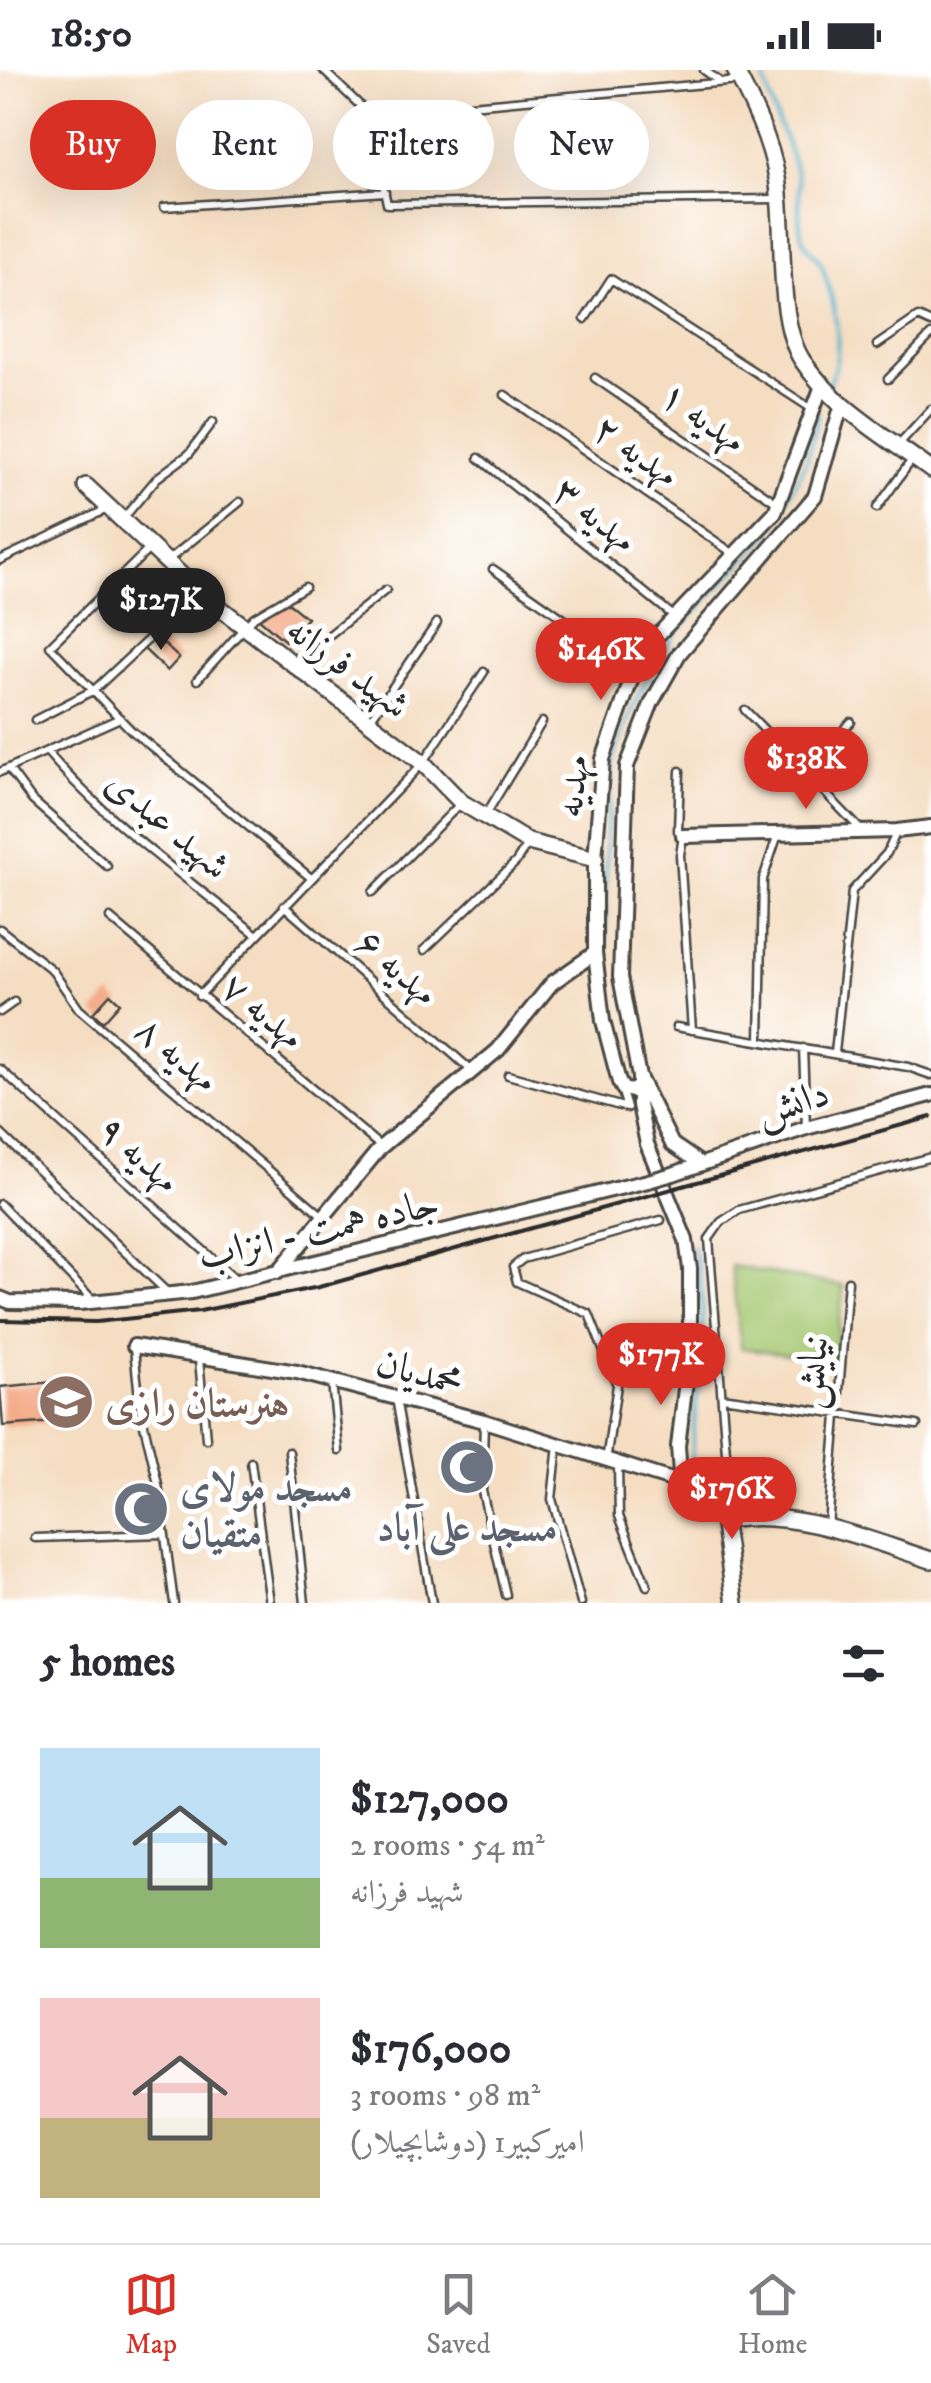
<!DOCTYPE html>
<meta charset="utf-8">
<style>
body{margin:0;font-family:"IM FELL DW Pica",Amiri,serif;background:#f2f2f3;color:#2b2b33;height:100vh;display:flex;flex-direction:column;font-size:38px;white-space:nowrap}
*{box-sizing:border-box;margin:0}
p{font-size:32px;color:#7c7c81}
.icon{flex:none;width:55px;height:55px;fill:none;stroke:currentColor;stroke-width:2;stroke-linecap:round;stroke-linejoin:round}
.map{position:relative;height:1533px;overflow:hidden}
.side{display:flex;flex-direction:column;background:#fff;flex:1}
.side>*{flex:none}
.hud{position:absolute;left:30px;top:30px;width:872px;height:90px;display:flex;gap:20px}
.price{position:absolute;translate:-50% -85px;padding:0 22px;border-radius:35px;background:#d93025;color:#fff;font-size:32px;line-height:65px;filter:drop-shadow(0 2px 5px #0008)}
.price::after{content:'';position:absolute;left:50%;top:60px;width:30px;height:22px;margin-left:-15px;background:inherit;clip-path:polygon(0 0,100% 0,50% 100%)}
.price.selected{background:#222;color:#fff}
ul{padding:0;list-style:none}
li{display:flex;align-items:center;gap:30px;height:250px;padding:0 40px}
li span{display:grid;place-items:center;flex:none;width:280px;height:200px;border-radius:0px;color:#555}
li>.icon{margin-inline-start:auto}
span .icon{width:120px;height:120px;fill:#fffc;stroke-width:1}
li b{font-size:42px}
h2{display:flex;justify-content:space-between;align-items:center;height:120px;padding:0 40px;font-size:42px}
.tag{padding:0 35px;border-radius:45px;background:#fff;box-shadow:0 10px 40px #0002;font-size:35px;line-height:90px}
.tag.selected{background:#d93025;color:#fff}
.status{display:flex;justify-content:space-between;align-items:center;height:70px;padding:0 50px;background:#fff;direction:ltr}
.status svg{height:28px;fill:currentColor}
.menu{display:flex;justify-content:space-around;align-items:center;height:140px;border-top:2px solid #e1e1e2;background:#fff;font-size:28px;color:#7c7c81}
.menu a{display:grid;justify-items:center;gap:5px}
.menu .selected{color:#d93025}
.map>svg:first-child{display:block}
.green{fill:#a4c770;stroke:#68794e;stroke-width:2.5}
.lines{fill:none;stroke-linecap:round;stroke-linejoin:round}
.stream{stroke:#53b5d2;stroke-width:4}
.building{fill:#f4ad8b}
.service-casing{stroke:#494642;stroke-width:11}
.minor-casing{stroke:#494642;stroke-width:18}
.tertiary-casing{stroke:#494642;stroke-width:20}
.service{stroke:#fff;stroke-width:6}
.minor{stroke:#fff;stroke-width:12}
.tertiary{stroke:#fff;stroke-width:15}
.rail{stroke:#2b2b2b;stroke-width:4}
.minor-bridge-casing{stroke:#494642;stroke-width:18;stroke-linecap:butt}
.minor-bridge{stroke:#fff;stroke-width:12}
.labels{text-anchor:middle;stroke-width:10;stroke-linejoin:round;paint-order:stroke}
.street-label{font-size:40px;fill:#2b2b2b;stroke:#fff}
.education-label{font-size:40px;font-weight:bold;fill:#785e54;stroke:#fff;text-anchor:start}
.worship-label{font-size:40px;font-weight:bold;fill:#5b616d;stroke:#fff;text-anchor:start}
</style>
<div class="status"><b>18:50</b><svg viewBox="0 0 49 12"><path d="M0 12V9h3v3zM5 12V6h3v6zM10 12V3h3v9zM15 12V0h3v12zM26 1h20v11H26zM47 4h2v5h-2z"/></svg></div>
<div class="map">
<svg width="931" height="1533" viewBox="0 0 931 1533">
<rect width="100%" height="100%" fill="#fff"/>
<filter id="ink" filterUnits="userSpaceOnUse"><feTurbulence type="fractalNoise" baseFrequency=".01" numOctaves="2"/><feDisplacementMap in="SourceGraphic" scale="20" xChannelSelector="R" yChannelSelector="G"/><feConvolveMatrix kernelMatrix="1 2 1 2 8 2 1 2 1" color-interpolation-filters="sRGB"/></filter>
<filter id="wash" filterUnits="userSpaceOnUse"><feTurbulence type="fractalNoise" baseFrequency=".0048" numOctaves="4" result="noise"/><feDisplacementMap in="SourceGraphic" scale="40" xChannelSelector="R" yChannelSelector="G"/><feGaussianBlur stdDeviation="2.25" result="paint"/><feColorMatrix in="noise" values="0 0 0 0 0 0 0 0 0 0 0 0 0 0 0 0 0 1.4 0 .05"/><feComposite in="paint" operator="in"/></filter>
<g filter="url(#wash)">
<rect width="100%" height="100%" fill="#f5ddc1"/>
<path class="green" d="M731 1196 844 1216 834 1290 741 1278Z"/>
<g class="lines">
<path class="stream" d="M763 0C768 38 790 72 798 110 801 128 796 155 804 171 808 180 818 186 822 196 834 230 847 283 828 315
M629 1017 614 954 606 890V767L613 688 634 634 673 566 772 461 807 389 818 343
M692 1176C715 1245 693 1326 691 1397L698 1410 710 1413"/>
</g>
<g id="blocks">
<path class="building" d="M287 532 307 548 285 571 258 548Z
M155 566 179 588 167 601 143 578Z
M110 924 120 933 103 952 93 943Z
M64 1311 67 1351 3 1356 0 1317Z
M458 1387H474L475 1407H459Z
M151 1426 152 1452 131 1453 130 1427Z"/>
</g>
</g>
<g filter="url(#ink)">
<use href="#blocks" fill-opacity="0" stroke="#494642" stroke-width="2.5"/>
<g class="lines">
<g class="service-casing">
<path id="service" d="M323 0 369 44
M704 0 719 11
M369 44 387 134 779 129
M369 44 739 11
M164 137 385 122
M585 249 611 209 812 339
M877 275 918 247 931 253
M595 308 777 433
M888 309 931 265
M505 325 734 484
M898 375 931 339
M479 388 675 547
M877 438 914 387
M122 450 157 408 189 384 213 352
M150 478 50 576 131 660 311 808
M0 490 107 439
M167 491 240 432
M493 499 635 599
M305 602 323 570 386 520
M197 610 254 547 305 517
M745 640 862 761
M35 650 94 620 198 523
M370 650 437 553
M48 683C108 753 185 807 257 865
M9 699 32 730 107 796
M680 701 678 761 683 766 680 785 692 960
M804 701 851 652
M0 702 120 648
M485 746 542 652
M373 822 460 734
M284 836 471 1000
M110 848 380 1076
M0 859 52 900 79 939 323 1146
M424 880 516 792 528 773
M199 926 423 693 484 602
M0 942 14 932
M676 957 908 997 931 1005
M760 971 763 809 778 764
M803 978 806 1057
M835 983 852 821 887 783 897 761
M0 999 238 1211
M508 1005 627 1038 621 1019
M0 1063 168 1223
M0 1134 94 1231
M134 1278 140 1338 158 1414 174 1533
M199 1289 206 1369
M332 1312 339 1381
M722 1327 917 1355
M396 1328 432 1533
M484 1352 482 1421 506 1525
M558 1375 552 1429 581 1533
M289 1382 305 1533
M606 1391 617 1315 589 1244 517 1212 513 1197 523 1189 661 1150
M251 1392 270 1533
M618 1395 619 1446 647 1516
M736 1434 729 1420 709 1169 721 1152 739 1140 931 1087
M828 1456 848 1211
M35 1468 163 1464"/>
</g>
<g class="minor-casing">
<path id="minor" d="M683 766 897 761 931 757
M639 1007V1016L632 1021 623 1019 619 1012 603 951 595 883V789L603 689 635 599 655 568 775 442 823 313
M639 1016V1035L647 1074 686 1170 690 1199V1278L678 1376 680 1404 684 1414 720 1435
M701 1094 672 1074 639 1007 620 907 627 696 652 632 679 584 815 426 842 334
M673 1104 806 1058 931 1025
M278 1202 381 1077 498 980 552 913 595 883
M0 1228 10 1232 80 1233 192 1222 648 1111
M134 1276 297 1302 484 1351 684 1414"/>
</g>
<g class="tertiary-casing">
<path id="tertiary" d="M735 0C753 35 770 68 777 108 786 158 775 248 802 290 833 337 887 367 931 400
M86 416 199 522 423 693 461 732 528 772 595 789
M720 1440a9 9 0 1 1 18 0a9 9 0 1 1-18 0Z
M723 1448 735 1533
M732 1449C799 1440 868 1470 931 1490"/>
</g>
<use href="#service" class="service"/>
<use href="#minor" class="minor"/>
<use href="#tertiary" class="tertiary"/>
<path class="rail" d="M0 1250 96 1252 200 1241 319 1217 931 1047"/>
<g class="minor-bridge-casing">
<path id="minor-bridge" d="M648 1111 673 1104"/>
</g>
<use href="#minor-bridge" class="minor-bridge"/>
</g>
</g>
<defs>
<g id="school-disc" transform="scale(2.875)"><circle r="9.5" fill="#8d6e63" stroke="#fff"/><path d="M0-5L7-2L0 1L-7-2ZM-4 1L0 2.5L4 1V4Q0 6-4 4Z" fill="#fff"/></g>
<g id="mosque-disc" transform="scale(2.875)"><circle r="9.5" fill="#6b7280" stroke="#fff"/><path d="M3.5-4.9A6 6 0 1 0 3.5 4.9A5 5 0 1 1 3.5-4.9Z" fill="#fff"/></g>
</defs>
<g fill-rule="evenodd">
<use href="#school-disc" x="66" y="1332"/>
<use href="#mosque-disc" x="467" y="1397"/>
<use href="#mosque-disc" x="141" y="1439"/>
</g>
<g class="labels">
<g class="street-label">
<text transform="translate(704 346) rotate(35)" y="14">مهدیه ۱</text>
<text transform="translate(637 380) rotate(35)" y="14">مهدیه ۲</text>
<text transform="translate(596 444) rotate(39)" y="14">مهدیه ۳</text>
<text transform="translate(349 596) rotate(37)" y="14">شهید فرزانه</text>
<text transform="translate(571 716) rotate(-82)" y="14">مهدیه</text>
<text transform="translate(169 753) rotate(40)" y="14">شهید عبدی</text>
<text transform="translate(398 896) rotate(41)" y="14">مهدیه ۶</text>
<text transform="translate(264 940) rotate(40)" y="14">مهدیه ۷</text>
<text transform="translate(178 983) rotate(40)" y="14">مهدیه ۸</text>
<text transform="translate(792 1031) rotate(-17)" y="14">دانش</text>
<text transform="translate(140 1083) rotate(42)" y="14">مهدیه ۹</text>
<text transform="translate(318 1158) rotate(-13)" y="14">جاده همت - انزاب</text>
<text transform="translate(420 1301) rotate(15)" y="14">محمدیان</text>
<text transform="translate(810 1302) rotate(-85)" y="14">نیایش</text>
</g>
<g class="education-label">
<text x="105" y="1346">هنرستان رازی</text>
</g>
<g class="worship-label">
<text x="180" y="1430">مسجد مولای<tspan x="180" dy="46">متقیان</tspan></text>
<text x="467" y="1470" text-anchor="middle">مسجد علی آباد</text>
</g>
</g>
</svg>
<b class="price selected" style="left:161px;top:583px">$127K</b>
<b class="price" style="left:601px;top:633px">$146K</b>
<b class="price" style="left:806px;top:742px">$138K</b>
<b class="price" style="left:661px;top:1338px">$177K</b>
<b class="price" style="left:732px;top:1472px">$176K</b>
<div class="hud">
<a class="tag selected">Buy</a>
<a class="tag">Rent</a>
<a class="tag">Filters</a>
<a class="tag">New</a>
</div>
</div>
<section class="side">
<h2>5 homes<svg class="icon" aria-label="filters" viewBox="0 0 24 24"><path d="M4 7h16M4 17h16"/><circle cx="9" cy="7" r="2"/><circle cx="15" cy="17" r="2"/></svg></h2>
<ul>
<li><span style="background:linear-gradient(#bfe0f5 65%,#8fb573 0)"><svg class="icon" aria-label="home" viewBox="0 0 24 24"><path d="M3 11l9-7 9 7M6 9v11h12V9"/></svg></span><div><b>$127,000</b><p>2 rooms · 54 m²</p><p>شهید فرزانه</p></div></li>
<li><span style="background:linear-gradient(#f6c9c9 60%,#c2b280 0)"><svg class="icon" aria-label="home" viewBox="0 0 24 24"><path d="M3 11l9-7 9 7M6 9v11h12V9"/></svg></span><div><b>$176,000</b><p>3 rooms · 98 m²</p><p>امیرکبیر1 (دوشابچیلار)</p></div></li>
</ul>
</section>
<nav class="menu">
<a class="selected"><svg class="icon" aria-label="map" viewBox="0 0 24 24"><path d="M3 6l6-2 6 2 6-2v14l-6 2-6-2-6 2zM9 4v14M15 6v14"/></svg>Map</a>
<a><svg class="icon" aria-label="saved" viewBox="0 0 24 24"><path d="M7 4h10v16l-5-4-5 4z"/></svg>Saved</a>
<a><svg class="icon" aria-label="home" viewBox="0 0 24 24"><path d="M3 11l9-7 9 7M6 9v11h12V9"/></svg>Home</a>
</nav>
